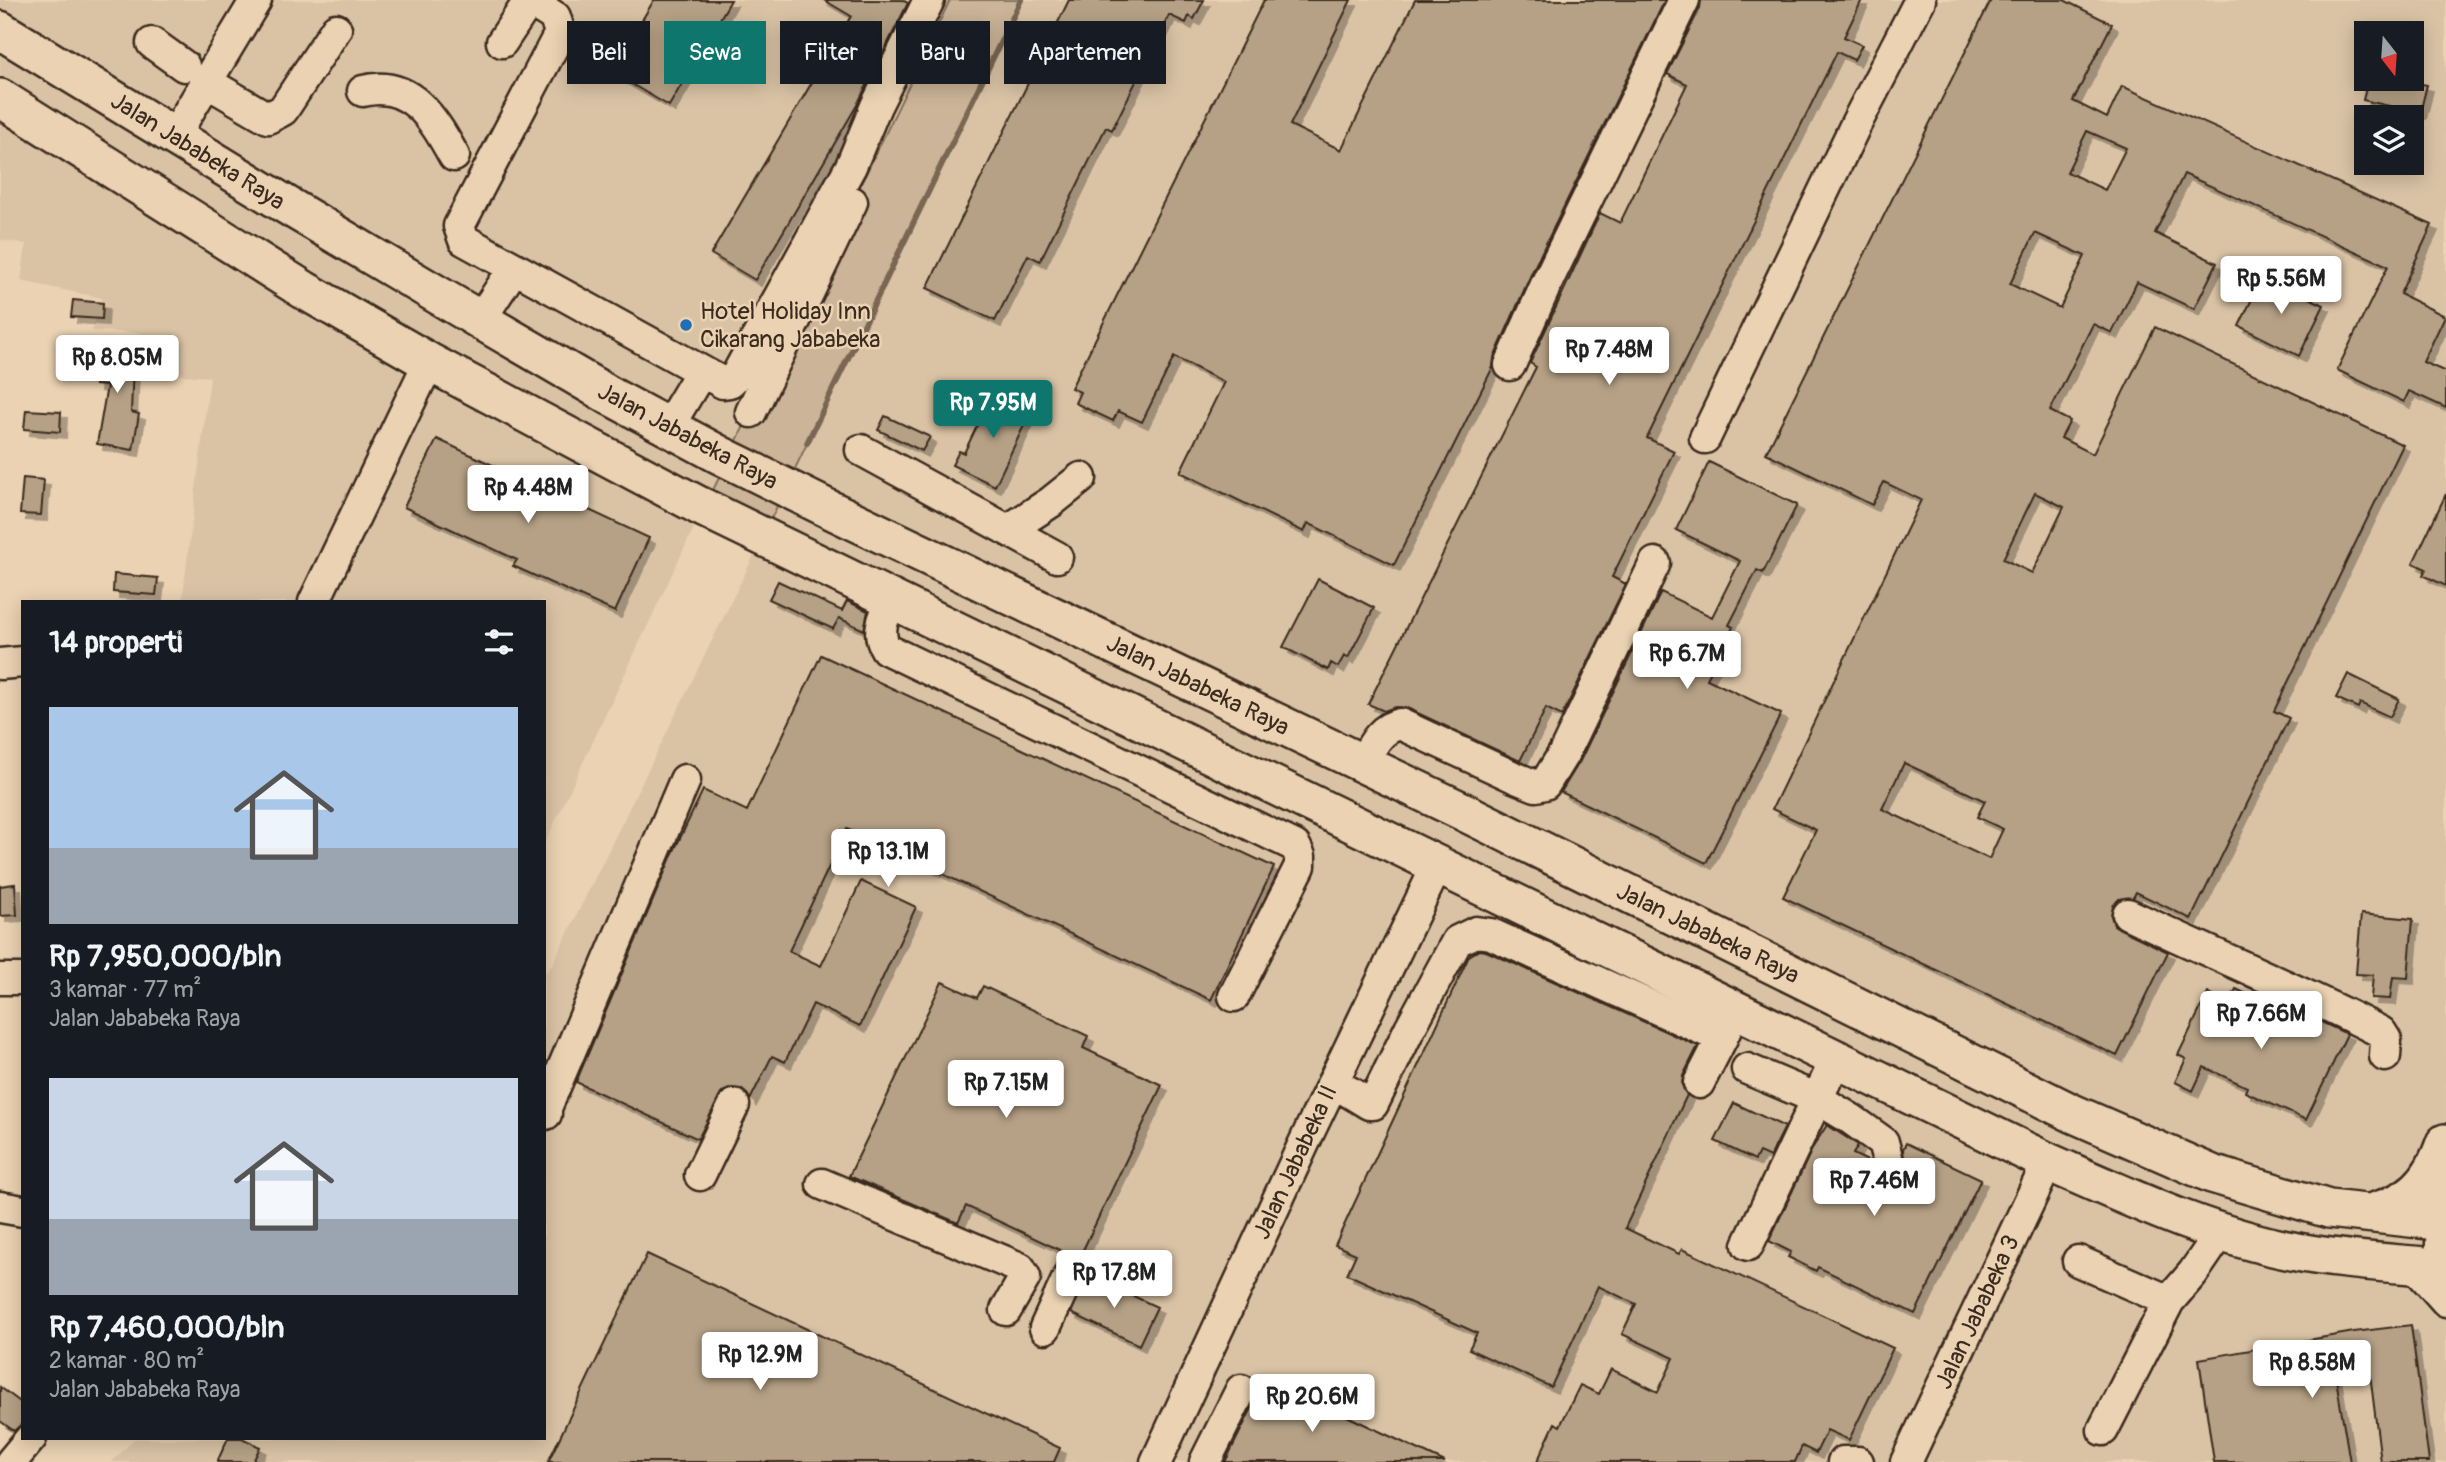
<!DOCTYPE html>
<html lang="id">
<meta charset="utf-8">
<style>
body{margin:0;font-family:Pangolin,sans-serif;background:#20242c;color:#f1f3f6;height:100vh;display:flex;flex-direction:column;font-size:26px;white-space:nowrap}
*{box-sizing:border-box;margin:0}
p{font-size:23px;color:#9ea1a6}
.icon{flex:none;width:38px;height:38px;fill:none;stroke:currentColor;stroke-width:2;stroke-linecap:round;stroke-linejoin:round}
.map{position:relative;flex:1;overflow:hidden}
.sheet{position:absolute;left:21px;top:600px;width:525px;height:840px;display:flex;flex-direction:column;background:#171b24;border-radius:0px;box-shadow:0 4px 18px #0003}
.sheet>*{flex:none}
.top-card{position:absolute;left:567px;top:21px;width:665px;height:63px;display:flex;gap:14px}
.needle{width:46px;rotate:163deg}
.buttons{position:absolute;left:2354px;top:21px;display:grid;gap:14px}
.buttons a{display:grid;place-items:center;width:70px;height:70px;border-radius:0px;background:#171b24;box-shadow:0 4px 18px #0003;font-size:35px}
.price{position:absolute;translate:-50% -60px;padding:0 16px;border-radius:7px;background:#fff;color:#222;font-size:23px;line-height:46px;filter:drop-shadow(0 2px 4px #0008)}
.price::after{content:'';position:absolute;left:50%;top:42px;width:21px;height:16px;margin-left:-10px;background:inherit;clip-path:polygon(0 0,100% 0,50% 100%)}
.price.on{background:#0f766e;color:#fff}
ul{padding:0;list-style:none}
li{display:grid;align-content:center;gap:14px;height:371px;padding:0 28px}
li span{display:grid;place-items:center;height:217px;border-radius:0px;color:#555}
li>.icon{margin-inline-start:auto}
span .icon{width:126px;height:126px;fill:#fffc;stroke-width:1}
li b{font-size:30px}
h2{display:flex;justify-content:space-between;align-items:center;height:84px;padding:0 28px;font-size:30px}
.tag{padding:0 24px;border-radius:0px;background:#171b24;box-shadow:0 4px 18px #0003;font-size:24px;line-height:63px}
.tag.on{background:#0f766e;color:#fff}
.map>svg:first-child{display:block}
.built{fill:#dac3a5;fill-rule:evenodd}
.green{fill:#cbb497;stroke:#836f5a;stroke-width:2}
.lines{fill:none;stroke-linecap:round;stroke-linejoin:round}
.stream{stroke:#796653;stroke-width:6}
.building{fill:#b6a186;stroke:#3b2a1e;stroke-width:2;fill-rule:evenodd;filter:url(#shadow)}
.minor-casing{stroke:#3b2a1e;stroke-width:35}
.major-casing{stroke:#3b2a1e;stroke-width:42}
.minor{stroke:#ead2b2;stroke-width:30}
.major{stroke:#ead2b2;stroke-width:37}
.poi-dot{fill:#1f6fb2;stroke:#ead2b2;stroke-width:2.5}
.labels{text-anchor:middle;stroke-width:5;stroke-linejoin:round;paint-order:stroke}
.street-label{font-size:24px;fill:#3b2a1e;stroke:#ead2b2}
.poi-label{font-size:24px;fill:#3b2a1e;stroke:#ead2b2;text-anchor:start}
</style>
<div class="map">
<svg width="2446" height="1462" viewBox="0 0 2446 1462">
<defs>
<filter id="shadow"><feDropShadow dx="6" dy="6" stdDeviation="0" flood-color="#0004"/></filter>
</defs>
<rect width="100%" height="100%" fill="#ead2b2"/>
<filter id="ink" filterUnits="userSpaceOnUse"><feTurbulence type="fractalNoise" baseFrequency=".0143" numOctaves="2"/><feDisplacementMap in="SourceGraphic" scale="14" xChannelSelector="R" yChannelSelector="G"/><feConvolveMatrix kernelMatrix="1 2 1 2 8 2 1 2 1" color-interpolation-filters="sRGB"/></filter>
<g filter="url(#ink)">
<path class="built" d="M0 0H2446V1462H112L134 1439 544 1438V975L553 963 760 543 698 519 544 845V602H182L210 377 137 372 142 333 92 331 102 298 21 281 26 244 0 240ZM2366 33H2412V79H2366ZM2366 117H2412V163H2366Z"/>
<path class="green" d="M950 0H1019L760 542 699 519Z"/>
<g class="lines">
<path class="stream" d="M807 443 1021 0"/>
</g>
<path class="building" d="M654 0H731L669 106 611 72Z
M824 0H902L908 3 857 105 755 280 711 254 851 16Z
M1069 0H1204L1194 19 1189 16 1186 23 1169 15 1112 130 1106 127 1040 261 1028 255 995 321 927 288Z
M1264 0H1351L1290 125 1341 150 1415 0H1665L1533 270 1494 358 1493 367 1394 565 1308 523 1304 532 1180 472 1224 382 1174 357 1142 422 1118 411 1113 421 1075 403 1080 392 1071 388Z
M1701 0H1862L1844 37 1862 45 1854 60 1837 52 1647 438 1674 451 1612 577 1626 584 1562 716 1546 708 1520 761 1407 708 1395 707 1384 711 1368 704 1536 367 1530 363 1600 213 1620 223 1687 84 1667 74 1700 8Z
M1991 0H2064L2112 24 2073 101 2107 118 2122 86 2432 225 2400 294 2445 316 2423 362 2446 372V408L2409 391 2404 402 2337 370 2388 266 2184 174 2155 233 2217 263 2194 309 2137 282 2112 333 2093 324 2050 411 2070 421 2061 438 2093 454 2155 327 2403 445 2274 711 2289 718 2191 919 2136 892 2133 898 2119 899 2113 906 2111 916 2114 925 2120 929 2168 952 2117 1056 1783 897 1816 830 1772 809 1921 500 1884 482 1872 505 1766 453ZM2087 131 2126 148 2105 190 2067 172ZM2035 233 2085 256 2060 308 2010 284ZM2035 493 2064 507 2032 573 2003 559ZM1904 763 1985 801 1977 817 2003 829 1989 859 1882 809Z
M2368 79H2397L2427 85 2420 113 2363 100Z
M2263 276 2324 305 2299 356 2239 326Z
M73 300 103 303 102 319 71 317Z
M100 340 134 343 131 412 139 414 133 450 97 444 107 386 95 385Z
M993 393 1031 411 995 486 952 465 959 451 964 453Z
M26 410 61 412 60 432 24 429Z
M885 416 930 437 922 451 878 430Z
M437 439 649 538 615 612 513 566 517 560 404 507Z
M1709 462 1797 505 1763 573 1757 570 1729 625 1733 627 1707 679 1781 714 1706 863 1561 792 1580 761 1661 592 1712 617 1740 561 1676 530Z
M23 478 44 480 41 515 20 514Z
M2446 494V586L2423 575 2426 569 2413 563Z
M114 574 158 578 156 595 113 592Z
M1318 579 1374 608 1348 658 1344 656 1338 667 1331 663 1328 670 1283 647Z
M778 581 842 611 847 601 868 611 864 630 839 618 833 629 769 599Z
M821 655 1274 867 1211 1000 847 829 789 951 821 966 861 881 916 907 860 1026 813 1004 785 1062 772 1056 750 1100 748 1095 741 1089 732 1088 722 1092 698 1139 576 1082 672 855 703 790 747 811Z
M2348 674 2399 699 2390 717 2360 703 2358 708 2336 698Z
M15 884 17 915 0 916V886Z
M2361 914 2413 919 2408 978 2393 977 2390 999 2371 998 2373 975 2356 974Z
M1479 950 1486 951 1698 1046 1683 1076 1682 1085 1687 1095 1625 1228 1679 1254 1682 1249 1893 1348 1849 1440 1827 1430 1816 1453 1802 1446 1795 1462H1537L1555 1423 1560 1426 1580 1385 1599 1394 1611 1369 1658 1392 1674 1358 1622 1334 1636 1304 1598 1286 1551 1387 1469 1349 1477 1333 1347 1274 1356 1254 1335 1245 1469 956Z
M942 982 977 998 983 986 1088 1036 1083 1048 1162 1085 1081 1254 1071 1252 1066 1253 966 1206 958 1223 849 1176Z
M2236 989 2301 1020 2304 1014 2347 1034 2306 1120 2245 1092 2247 1087 2204 1067 2193 1091 2175 1082 2186 1059 2178 1055 2208 993 2229 1003Z
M1734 1103 1785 1127 1770 1157 1759 1152 1755 1160 1715 1141Z
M1827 1125 1858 1145 1853 1154 1870 1162 1874 1169 1882 1174H1892L1900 1169 1904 1161 1903 1149 1906 1143 1981 1179 1915 1314 1818 1267 1816 1271 1788 1257 1791 1252 1769 1241 1813 1147Z
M647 1254 1060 1448 1054 1462H548Z
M1088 1275 1157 1307 1139 1345 1071 1313Z
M2411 1325 2429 1462H2381L2367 1350 2332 1355 2350 1462H2214L2199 1359 2354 1332Z
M1268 1379 1445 1462H1225L1257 1398V1385L1264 1388Z
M0 1387 23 1404V1423L14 1431 0 1421Z
M228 1438H242L260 1447 253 1462H217Z"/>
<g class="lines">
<g class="minor-casing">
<path id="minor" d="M528 0 555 17 560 33 459 226 464 240 723 383 730 382 736 376 851 166 876 106 929 0
M502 42 529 1
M152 43 184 66
M205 81 268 118 283 110 336 29
M363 91C411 79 434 120 454 156
M174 136 256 0
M480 320 514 268
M1510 365 1549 278 1684 0
M751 412 852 202
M668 427 701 372
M1705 438 1856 124 1920 0
M861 450 1057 557
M1008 530 1051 502 1081 478
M892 599C885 616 875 631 886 649L1295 846 1300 856V866L1234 996
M314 602 429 362
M0 664 23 662
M1362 764C1372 747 1379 728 1400 724L1514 777 1536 786 1545 784 1564 753 1655 563
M2128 914C2212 954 2298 989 2381 1032L2386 1040 2385 1056
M0 979H23
M1747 1069 1818 1099 1851 1119 1883 1142 1887 1157
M1333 1082 1369 1104H1373L1410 1028 1457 941 1476 932 1491 934 1722 1038 1735 1009
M1699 1083 1722 1038
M546 1114V1108L685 780
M700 1175 734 1105
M822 1184 1020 1268 1025 1277 1006 1310
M0 1207 23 1211
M1748 1245 1836 1059
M2078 1261 2169 1301
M2414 1265 2446 1301
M2440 1267 2445 1149
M1045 1328 1072 1269
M2103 1430 2169 1301 2193 1273 2221 1232
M11 1462 31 1438
M1156 1462 1311 1128 1438 864
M1205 1462 1241 1390
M1843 1462H1858
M1906 1462 2048 1162"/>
</g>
<g class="major-casing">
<path id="major" d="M0 30 288 206 480 320 612 397 720 455 829 509 1460 810 2072 1113 2212 1174 2329 1209 2446 1222
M0 98 304 290 429 362 698 505 2048 1162C2126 1196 2208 1235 2292 1251 2343 1261 2395 1263 2446 1268
M2370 1213C2411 1202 2431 1184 2445 1143"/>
</g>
<use href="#minor" class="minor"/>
<use href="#major" class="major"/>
</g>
</g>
<circle class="poi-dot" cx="686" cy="325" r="7"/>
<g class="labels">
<g class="street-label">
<text transform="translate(198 151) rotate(32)" y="8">Jalan Jababeka Raya</text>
<text transform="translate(688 436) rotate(28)" y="8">Jalan Jababeka Raya</text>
<text transform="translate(1198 685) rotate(26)" y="8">Jalan Jababeka Raya</text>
<text transform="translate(1708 933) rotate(26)" y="8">Jalan Jababeka Raya</text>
<text transform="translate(1295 1162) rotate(-65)" y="8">Jalan Jababeka II</text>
<text transform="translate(1977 1312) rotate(-65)" y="8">Jalan Jababeka 3</text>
</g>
<g class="poi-label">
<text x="700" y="319">Hotel Holiday Inn<tspan x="700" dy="28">Cikarang Jababeka</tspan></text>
</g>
</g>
</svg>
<div class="buttons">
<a><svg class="needle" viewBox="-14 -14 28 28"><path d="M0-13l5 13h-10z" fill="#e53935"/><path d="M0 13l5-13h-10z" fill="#9ea1a6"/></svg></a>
<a><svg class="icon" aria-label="layers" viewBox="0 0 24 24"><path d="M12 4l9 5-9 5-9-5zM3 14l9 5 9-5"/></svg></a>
</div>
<b class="price" style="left:2281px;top:316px">Rp 5.56M</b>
<b class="price" style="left:1609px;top:387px">Rp 7.48M</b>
<b class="price" style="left:117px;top:395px">Rp 8.05M</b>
<b class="price on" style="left:993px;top:440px">Rp 7.95M</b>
<b class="price" style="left:528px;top:525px">Rp 4.48M</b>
<b class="price" style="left:1687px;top:691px">Rp 6.7M</b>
<b class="price" style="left:888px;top:889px">Rp 13.1M</b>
<b class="price" style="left:2261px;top:1051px">Rp 7.66M</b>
<b class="price" style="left:1006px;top:1120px">Rp 7.15M</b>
<b class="price" style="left:1874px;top:1218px">Rp 7.46M</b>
<b class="price" style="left:1114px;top:1310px">Rp 17.8M</b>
<b class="price" style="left:760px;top:1392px">Rp 12.9M</b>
<b class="price" style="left:2312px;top:1400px">Rp 8.58M</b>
<b class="price" style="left:1312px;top:1434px">Rp 20.6M</b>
<div class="top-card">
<a class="tag">Beli</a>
<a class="tag on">Sewa</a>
<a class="tag">Filter</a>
<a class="tag">Baru</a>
<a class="tag">Apartemen</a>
</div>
<section class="sheet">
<h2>14 properti<svg class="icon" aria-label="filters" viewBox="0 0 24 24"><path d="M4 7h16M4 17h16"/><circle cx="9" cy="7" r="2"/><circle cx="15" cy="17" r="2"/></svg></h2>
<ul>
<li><span style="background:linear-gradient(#a9c7e8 65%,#9aa5b1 0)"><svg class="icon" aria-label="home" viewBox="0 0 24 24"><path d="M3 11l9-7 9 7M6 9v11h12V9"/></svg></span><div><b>Rp 7,950,000/bln</b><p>3 kamar · 77 m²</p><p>Jalan Jababeka Raya</p></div></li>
<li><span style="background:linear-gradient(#c9d6e8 65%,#9aa5b1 0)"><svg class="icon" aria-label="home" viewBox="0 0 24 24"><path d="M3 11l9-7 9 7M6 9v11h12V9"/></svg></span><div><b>Rp 7,460,000/bln</b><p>2 kamar · 80 m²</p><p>Jalan Jababeka Raya</p></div></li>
</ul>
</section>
</div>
